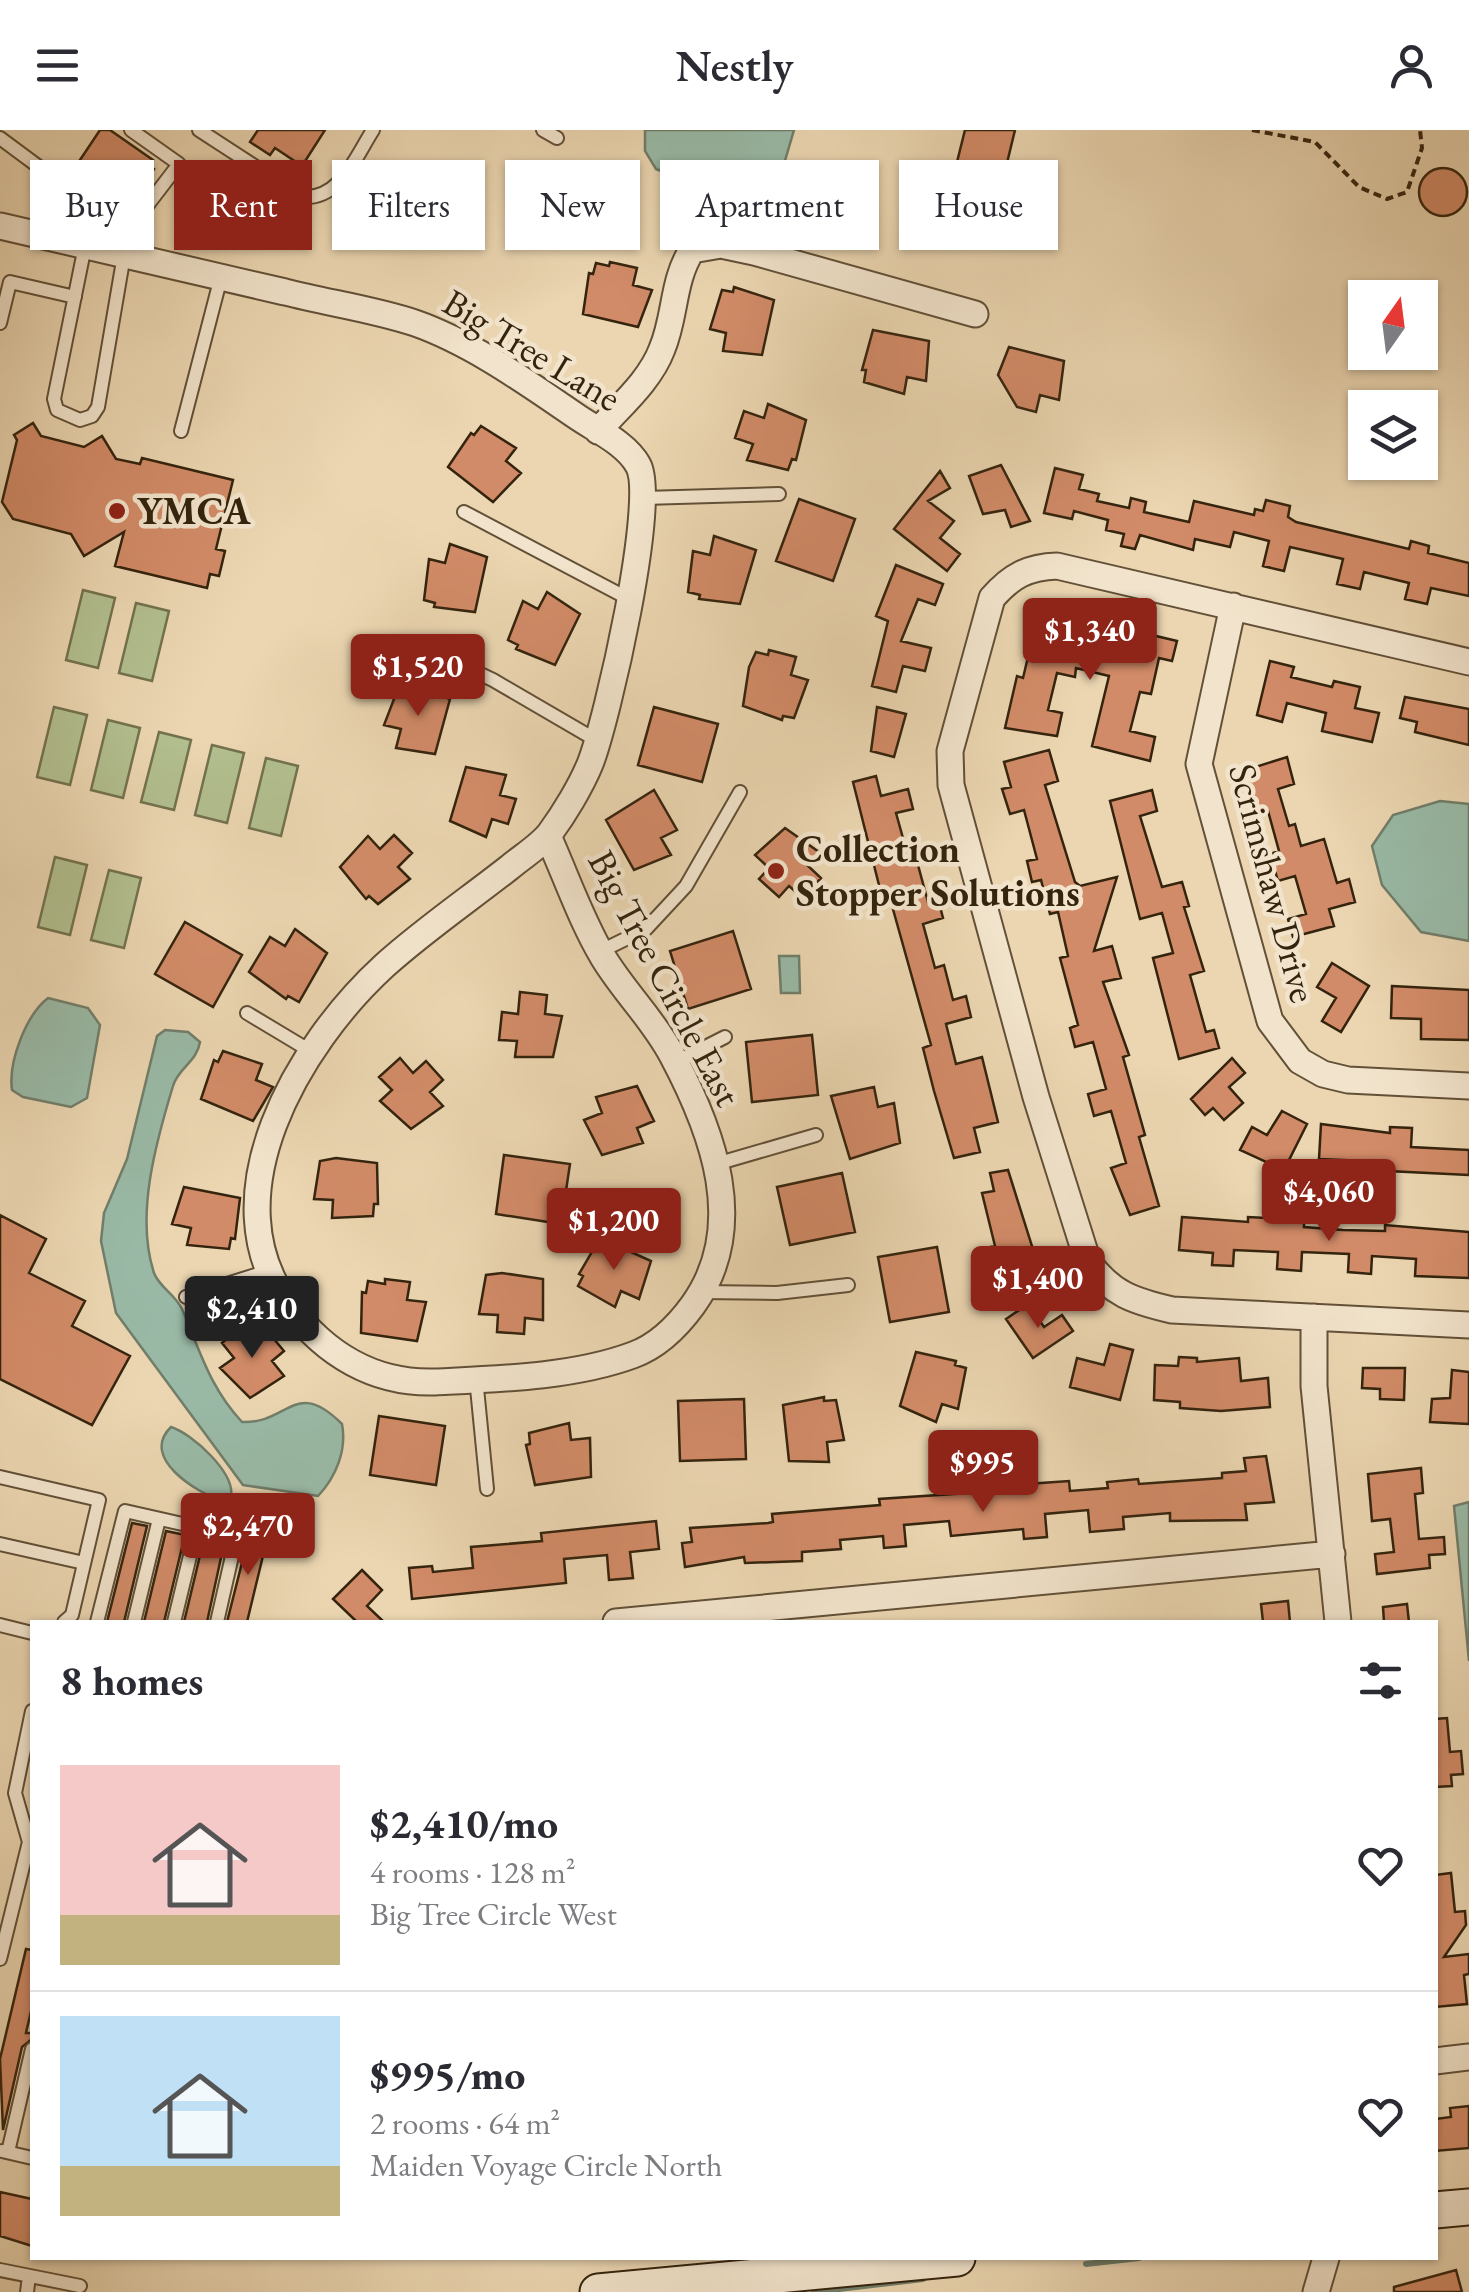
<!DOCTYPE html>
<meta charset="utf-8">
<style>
body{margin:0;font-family:"EB Garamond",serif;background:#f2f2f3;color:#2b2b33;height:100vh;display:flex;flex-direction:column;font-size:38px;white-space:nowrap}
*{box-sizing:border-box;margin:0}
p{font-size:32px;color:#7c7c81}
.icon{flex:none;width:55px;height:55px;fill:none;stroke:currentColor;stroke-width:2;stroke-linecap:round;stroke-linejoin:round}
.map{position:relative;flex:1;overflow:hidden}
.panel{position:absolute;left:30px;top:1490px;width:1408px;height:640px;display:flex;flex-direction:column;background:#fff;border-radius:0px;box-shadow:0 2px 8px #0004}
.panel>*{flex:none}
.hud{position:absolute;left:30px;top:30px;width:1410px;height:90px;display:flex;gap:20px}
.needle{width:65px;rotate:14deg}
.buttons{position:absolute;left:1348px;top:150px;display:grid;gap:20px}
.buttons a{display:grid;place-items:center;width:90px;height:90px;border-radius:0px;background:#fff;box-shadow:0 2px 8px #0004;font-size:50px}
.price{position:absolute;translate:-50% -85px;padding:0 22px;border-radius:10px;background:#8f2418;color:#fff;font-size:32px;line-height:65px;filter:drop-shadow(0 2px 5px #0008)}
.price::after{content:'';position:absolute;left:50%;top:60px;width:30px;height:22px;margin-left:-15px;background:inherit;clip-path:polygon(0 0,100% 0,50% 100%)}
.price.on{background:#222;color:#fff}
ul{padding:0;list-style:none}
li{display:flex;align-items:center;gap:30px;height:250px;padding:0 30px}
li+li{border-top:2px solid #e1e1e2}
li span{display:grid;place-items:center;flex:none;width:280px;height:200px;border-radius:0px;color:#555}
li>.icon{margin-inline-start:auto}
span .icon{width:120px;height:120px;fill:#fffc;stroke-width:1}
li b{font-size:42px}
h2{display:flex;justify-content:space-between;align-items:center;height:120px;padding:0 30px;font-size:42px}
.pill{padding:0 35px;border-radius:0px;background:#fff;box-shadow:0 2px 8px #0004;font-size:35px;line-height:90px}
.pill.on{background:#8f2418;color:#fff}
header{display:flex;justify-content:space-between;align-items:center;height:130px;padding:0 30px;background:#fff;font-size:45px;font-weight:600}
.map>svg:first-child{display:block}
.green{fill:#b2bf8f;stroke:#73724e;stroke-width:2.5}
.water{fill:#99baa7;stroke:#717e6a;stroke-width:2.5}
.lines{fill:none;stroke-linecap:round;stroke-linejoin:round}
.stream{stroke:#717e6a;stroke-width:6}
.building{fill:#d28b68;stroke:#34240e;stroke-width:2.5}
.lane-casing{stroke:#625037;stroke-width:16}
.street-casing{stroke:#625037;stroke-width:29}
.secondary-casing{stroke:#34240e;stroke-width:39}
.path{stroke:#34240e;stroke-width:4;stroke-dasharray:8 5;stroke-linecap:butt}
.lane{stroke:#f2e4cc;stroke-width:12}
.street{stroke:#f2e4cc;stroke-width:25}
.secondary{stroke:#f2e4cc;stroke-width:35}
.poi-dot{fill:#8f2418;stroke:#f2e4cc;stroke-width:4}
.labels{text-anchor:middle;stroke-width:9;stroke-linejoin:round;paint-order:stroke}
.street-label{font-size:38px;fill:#34240e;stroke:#f2e4cc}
.poi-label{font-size:38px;font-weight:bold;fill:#34240e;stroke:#f2e4cc;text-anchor:start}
</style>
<header><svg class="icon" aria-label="menu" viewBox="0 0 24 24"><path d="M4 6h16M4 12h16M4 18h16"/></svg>Nestly<svg class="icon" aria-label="person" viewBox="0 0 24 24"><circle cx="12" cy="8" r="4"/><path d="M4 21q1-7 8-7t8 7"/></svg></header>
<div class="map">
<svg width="1469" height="2162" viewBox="0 0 1469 2162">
<rect width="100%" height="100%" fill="#ebd6b1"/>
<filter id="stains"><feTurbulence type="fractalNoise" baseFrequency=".002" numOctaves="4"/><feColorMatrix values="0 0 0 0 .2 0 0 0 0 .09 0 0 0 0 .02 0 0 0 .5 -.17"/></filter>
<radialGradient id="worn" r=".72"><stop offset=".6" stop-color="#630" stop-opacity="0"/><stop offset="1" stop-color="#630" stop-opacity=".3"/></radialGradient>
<path class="green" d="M83 460 115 468 98 538 66 530Z
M136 473 169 481 152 551 119 543Z
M54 577 87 585 70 655 37 647Z
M108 590 140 598 123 668 91 660Z
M159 602 191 610 174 680 141 672Z
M212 615 244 623 227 693 195 685Z
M266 628 298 636 281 706 249 698Z
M55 727 87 735 70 805 38 797Z
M109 740 141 748 124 818 91 810Z"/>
<path class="water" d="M645 0H794L779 51C737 69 697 56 656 39L645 21Z
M1440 671 1469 674V811L1421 802 1382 755 1372 716 1393 685Z
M779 826H799L800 863H781Z
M48 868 88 878 100 895 87 968 71 977 23 967 12 960C8 932 26 885 48 868Z
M165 900 188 902 200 912C197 932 178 938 173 956 156 1012 135 1086 154 1143 159 1157 175 1164 182 1179 200 1221 210 1258 242 1292 289 1294 295 1247 342 1294 347 1320 336 1347 318 1366L243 1355 116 1183 101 1111 104 1083 127 1029 157 906Z
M171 1297C193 1304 235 1343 231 1366L221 1371C197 1362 139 1328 171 1297Z
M1469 1372V1531L1454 1376Z"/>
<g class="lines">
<path class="stream" d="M1086 2134 1139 2128
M814 2162 923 2149"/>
</g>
<path class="building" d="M100 0H110L153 30 149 35 154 39 142 58 136 53 124 69 104 68 70 45Z
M258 0H325L302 36 275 18 270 25 250 12Z
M965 0H1015L999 66 979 61 968 108 908 93 920 44 952 52Z
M1419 62a24 24 0 1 1 48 0a24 24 0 1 1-48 0Z
M610 132 637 138 633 155 652 160 638 197 583 184 589 143 593 144 596 133 609 136Z
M734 157 774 170 762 225 723 221 726 203 710 199 722 160 733 162Z
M873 200 929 211 926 251 907 247 904 264 864 252 866 240H862Z
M1009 217 1064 231 1059 270 1040 265 1036 282 1017 277 998 245Z
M768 274 806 290 796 330 792 329 788 340 747 330 753 314 735 308 744 281 764 288Z
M33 293 41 306 84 317 102 306 116 329 140 334 142 328 233 350 216 419 225 421 219 446 210 444 207 458 115 436 124 402 84 426 71 404 13 389 2 372 17 310 14 305Z
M481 296 516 318 506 331 521 343 493 372 448 337 471 303 474 305Z
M1001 335 1030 391 1011 397 1005 380 983 384 969 346Z
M1055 338 1083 345 1079 359 1099 364 1097 371 1129 378 1131 368 1146 372 1144 382 1189 392 1194 371 1254 385 1255 379 1263 381 1266 370 1290 376 1288 387 1296 392 1409 419 1411 411 1429 416 1428 423 1469 433V466L1431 458 1427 474 1405 469 1409 453 1364 442 1360 459 1337 454 1343 429 1290 417 1284 441 1263 436 1269 411 1234 402 1230 417 1195 409 1193 420 1140 405 1135 419 1121 416 1124 404 1106 400 1108 390 1074 381 1072 389 1044 383Z
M940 341 950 358 928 371 954 391 940 408 960 424 947 441 894 399Z
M799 369 855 389 833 451 776 431Z
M714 406 756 420 740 474 699 469 700 465 688 462 693 421 710 425Z
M450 414 487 427 475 482 434 477 435 473 424 470 429 429 445 433Z
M896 435 943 454 935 475 918 469 901 511 931 518 925 541 903 536 896 562 872 556 888 491 876 486Z
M547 462 580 484 555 535 516 519 518 515 508 510 523 471 538 479Z
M1059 482 1087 489 1086 497 1103 501 1099 516 1130 523 1135 501 1177 511 1172 531 1159 528 1151 564 1140 562 1130 601 1155 607 1150 631 1092 616 1109 546 1076 538 1075 547 1057 543 1048 580 1062 583 1057 606 1005 598 1017 546 1023 548 1033 506 1052 511Z
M769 520 796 527 791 545 808 550 794 588 783 586 782 590 743 576 749 537 756 522 768 525Z
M1270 531 1294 537 1291 547 1332 557 1334 551 1360 557 1355 578 1379 583 1372 612 1322 601 1326 583 1287 573 1282 592 1257 585Z
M412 555 450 569 435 624 396 618 401 599 384 595 399 556 410 559Z
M1405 567 1469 579V615L1415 602 1417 592 1400 588Z
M654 577 718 594 702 652 638 635Z
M877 577 906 584 894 627 871 621Z
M1049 620 1058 651 1045 655 1075 752 1080 756 1117 747 1094 821 1112 816 1121 848 1103 852 1129 925 1123 927 1145 1005 1139 1007 1159 1076 1130 1085 1111 1038 1126 1033 1111 981 1094 986 1088 964 1106 959 1093 912 1075 917 1070 898 1078 895 1060 828 1068 826 1058 782 1050 784 1041 750 1032 752 1027 731 1037 729 1024 680 1010 684 1002 659 1011 657 1004 632Z
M1287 627 1294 654 1278 659 1289 696 1295 694 1301 716 1324 709 1337 753 1349 749 1355 772 1329 779 1334 796 1293 807 1288 789 1306 784 1295 746 1278 751 1270 724 1279 721 1268 681 1260 684 1246 640Z
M466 637 506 645 500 665 516 669 508 694 492 689 486 707 450 691Z
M876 646 881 666 908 659 913 679 896 683 908 726 915 724 928 772 938 769 943 788 923 794 935 838 944 835 953 870 966 866 971 887 946 894 956 934 982 927 998 992 974 998 980 1022 954 1028 934 961 923 918 931 915 889 765 882 767 853 652Z
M654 660 677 700 661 708 671 725 634 740 606 690Z
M1152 660 1157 681 1140 686 1162 757 1182 752 1189 776 1184 777 1204 841 1190 845 1206 902 1214 900 1219 918 1179 929 1153 828 1173 823 1162 783 1140 789 1110 671Z
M785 698 819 722 807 735 821 748 803 768 789 756 779 767 759 749 769 738 755 725Z
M394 705 412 723 398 737 410 749 378 774 369 766 366 769 340 737 368 706 380 719Z
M185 792 242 825 213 877 155 844Z
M295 799 327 823 299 872 288 866 286 869 249 842 270 807 285 816Z
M733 801 751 859 688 879 670 821Z
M1332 833 1369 856 1341 902 1322 891 1336 868 1317 857Z
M1392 856 1469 860V910L1421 909V889L1391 888Z
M520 862 547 865 545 884 562 886 553 927H515L517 911 499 910 502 882 518 884Z
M812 905 818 965 752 972 746 912Z
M223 921 262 934 256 950 273 957 253 991 201 969 214 930 218 932Z
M400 928 413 943 426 931 443 950 430 962 443 976 411 999 380 971 392 960 379 947Z
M1232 928 1245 943 1229 957 1243 973 1224 990 1213 978 1205 985 1191 969Z
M637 956 654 991 637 998 643 1013 602 1025 584 990 602 983 596 967Z
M874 957 878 977 894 973 900 1013 850 1029 831 966Z
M1282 981 1307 994 1284 1040 1240 1020 1252 997 1267 1005Z
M1321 994 1390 1003V997L1412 998 1411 1017 1469 1020V1045L1388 1041V1032L1319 1029Z
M504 1025 570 1034 561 1094 496 1084Z
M336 1028 377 1033 378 1074H374L373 1086 332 1088 333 1070 314 1069 320 1031Z
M1008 1040 1037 1132 994 1150 986 1118 995 1116 982 1063 994 1061 990 1043Z
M842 1043 855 1102 790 1115 777 1057Z
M184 1057 240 1068 235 1109 231 1108 229 1119 187 1115 191 1098 172 1094Z
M0 1085 46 1109 29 1143 85 1171 72 1196 130 1226 92 1295 0 1249Z
M1182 1087 1248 1092V1087L1304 1090V1097L1343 1100 1385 1101V1095L1469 1102V1148L1415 1146 1416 1129 1372 1126 1371 1144 1348 1142 1349 1124 1302 1122 1301 1141 1277 1139 1278 1122 1234 1120 1233 1136 1212 1135 1213 1123 1179 1120Z
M600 1108 651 1131 639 1169 621 1161 615 1177 578 1156 583 1146 579 1144Z
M937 1117 949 1182 890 1192 878 1127Z
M502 1143 543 1149V1190L525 1188 524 1204 497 1202 498 1185 479 1184 486 1145Z
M385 1149 410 1152 407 1170 426 1172 417 1211 361 1203 362 1162 366 1163 368 1151 385 1154Z
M1028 1174 1044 1197 1062 1185 1073 1201 1033 1228 1006 1189Z
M243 1195 257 1211 268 1202 284 1221 272 1231 284 1246 250 1268 220 1238 234 1228 222 1213Z
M1110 1214 1133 1220 1120 1270 1070 1257 1077 1228 1104 1235Z
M916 1222 956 1231 955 1235 966 1238 958 1279 942 1274 936 1292 900 1276Z
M1179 1227 1197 1228V1232L1239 1228 1241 1251 1268 1248 1270 1277 1221 1281 1180 1278V1272L1154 1270 1155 1235 1178 1236Z
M1363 1238H1405L1404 1270 1380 1269V1259L1362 1258Z
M1452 1240 1469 1242V1294L1430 1292 1432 1269 1450 1268Z
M824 1267V1271L836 1270 844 1310 827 1312 829 1332 789 1331 783 1275Z
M744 1269 746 1329 680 1331 678 1271Z
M379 1286 445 1296 436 1355 370 1345Z
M569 1293 571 1310 590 1308 591 1347 535 1355 526 1315 530 1314 529 1303Z
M1266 1326 1274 1372 1245 1374 1247 1390 1170 1391V1383L1123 1387 1124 1399 1090 1402 1088 1380 1045 1384 1047 1407 1024 1409 1023 1399 951 1406 949 1391 904 1395 906 1416 884 1418 883 1406 840 1410 841 1419 802 1422V1431L745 1433 744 1427 685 1437 682 1413 692 1412 690 1398 768 1393 773 1392 772 1384 880 1375 879 1369 1028 1359 1027 1354 1069 1351 1070 1361 1108 1358 1107 1352 1138 1349 1139 1354 1222 1348V1343L1246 1341 1244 1328Z
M1421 1338 1423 1363 1415 1364 1419 1409 1444 1407 1445 1424 1429 1425 1430 1438 1377 1444 1375 1424 1394 1422 1390 1389 1372 1391 1368 1344Z
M656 1391 659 1419 630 1422 633 1448 609 1450 607 1425 564 1429 566 1453 412 1469 409 1438 432 1436 433 1442 473 1438 471 1417 542 1411 541 1403Z
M132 1393 147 1396 124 1492H107Z
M166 1401 185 1405 164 1492H144Z
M250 1401 268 1405 247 1492H227Z
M204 1409 224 1414 207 1492H184Z
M362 1440 382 1460 367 1476 384 1492H357L333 1469Z
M1288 1471 1290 1492H1263L1261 1474Z
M1407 1474 1409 1492H1384L1383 1477Z
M1447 1588 1450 1622 1461 1621 1463 1644 1451 1645 1452 1656 1435 1657V1589Z
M1451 1743 1455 1782 1465 1781 1466 1795 1444 1827 1469 1824V1844L1464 1845 1467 1874 1435 1877V1745Z
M26 1819 32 1820V1877L26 1903H32V1909L22 1917 3 2000 0 1929Z
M1469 1976V2018L1435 2021V1989L1451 1987 1450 1978Z
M0 2062 32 2069V2116L0 2106Z
M1456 2140 1462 2162H1394V2157Z"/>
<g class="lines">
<g class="lane-casing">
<path id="lane" d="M199 0 302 67C340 70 355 28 373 0
M543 0 557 8
M0 8 93 77 143 81 179 34 131 0
M85 116 54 269 57 280 80 290 92 286 98 277 124 125
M0 193 10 152 75 167
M181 301 221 147
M644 368 779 364
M464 382 629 469
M421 516 493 550 596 610
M601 821 646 799 686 756 740 662
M247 883 312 922
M676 932 725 907
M716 1034 816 1005
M701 1162 777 1163 848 1155
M186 1167 268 1141
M476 1248 487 1359
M0 1347 99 1370 72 1485 64 1492
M0 1414 84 1433
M97 1492 125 1381 231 1405 235 1413 217 1492
M134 1492 159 1389
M174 1492 197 1397
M0 1495 32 1503
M0 1829 29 1712 15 1663 32 1581
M2 2021 32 2028
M8 2022 32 1919
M0 2140 80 2156
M27 2162 29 2146"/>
</g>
<g class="street-casing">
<path id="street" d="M0 96C95 118 190 140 285 162 328 173 373 179 415 193 472 213 526 252 576 286 596 300 626 313 638 335 658 369 607 591 590 634 581 656 564 684 550 703 540 716 523 726 510 737 468 770 424 800 384 836 299 914 207 1067 289 1176 325 1224 374 1254 435 1252 498 1249 574 1247 633 1225 658 1216 677 1197 693 1175 749 1097 713 1002 672 925 653 889 624 862 603 827 581 790 566 746 548 706
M598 301C620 276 650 251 662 219 676 186 672 151 692 120L721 115 754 122 975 184
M1233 476 1199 634 1270 891 1300 931 1323 944 1348 950 1469 956
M1469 532 1057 436C1028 437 1011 446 992 468L950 621 951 655 1036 967 1088 1132C1112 1164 1133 1171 1172 1180L1469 1195
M1314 1187V1256L1338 1492
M616 1492 1332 1424
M1435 1931 1469 1927
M1316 2162 1326 2128"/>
</g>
<g class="secondary-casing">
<path id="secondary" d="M1435 2080 1469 2077
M598 2162 957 2128"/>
</g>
<path class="path" d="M1252 0 1315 12 1359 57 1387 69 1407 62 1422 18 1420 0"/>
<use href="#lane" class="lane"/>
<use href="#street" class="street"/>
<use href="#secondary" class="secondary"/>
</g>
<g class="poi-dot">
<circle cx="117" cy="381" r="10"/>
<circle cx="776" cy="741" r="10"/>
</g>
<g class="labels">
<g class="street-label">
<text transform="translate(532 220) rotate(31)" y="13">Big Tree Lane</text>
<text transform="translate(1273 753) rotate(75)" y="13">Scrimshaw Drive</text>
<text transform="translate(665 848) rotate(62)" y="13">Big Tree Circle East</text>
</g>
<g class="poi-label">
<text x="137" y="394">YMCA</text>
<text x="796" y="732">Collection<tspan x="796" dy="44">Stopper Solutions</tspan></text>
</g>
</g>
<rect width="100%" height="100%" filter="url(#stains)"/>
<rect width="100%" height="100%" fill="url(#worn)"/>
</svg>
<div class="buttons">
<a><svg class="needle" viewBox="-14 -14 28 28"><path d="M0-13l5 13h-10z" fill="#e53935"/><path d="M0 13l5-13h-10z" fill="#7c7c81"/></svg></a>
<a><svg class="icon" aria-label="layers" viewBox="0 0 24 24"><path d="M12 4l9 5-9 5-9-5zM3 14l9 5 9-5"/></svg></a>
</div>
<b class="price" style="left:1090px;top:553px">$1,340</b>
<b class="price" style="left:418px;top:589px">$1,520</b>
<b class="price" style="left:1329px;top:1114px">$4,060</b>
<b class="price" style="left:614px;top:1143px">$1,200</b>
<b class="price" style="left:1038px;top:1201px">$1,400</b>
<b class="price on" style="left:252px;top:1231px">$2,410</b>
<b class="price" style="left:983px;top:1385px">$995</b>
<b class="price" style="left:248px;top:1448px">$2,470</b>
<div class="hud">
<a class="pill">Buy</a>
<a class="pill on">Rent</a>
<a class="pill">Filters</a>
<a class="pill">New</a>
<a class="pill">Apartment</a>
<a class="pill">House</a>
</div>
<section class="panel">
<h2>8 homes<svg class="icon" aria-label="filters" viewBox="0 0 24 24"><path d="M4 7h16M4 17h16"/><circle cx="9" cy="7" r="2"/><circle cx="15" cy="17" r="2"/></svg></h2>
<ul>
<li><span style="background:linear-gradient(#f6c9c9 75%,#c2b280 0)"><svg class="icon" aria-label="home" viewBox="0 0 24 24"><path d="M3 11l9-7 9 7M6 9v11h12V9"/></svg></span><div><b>$2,410/mo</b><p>4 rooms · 128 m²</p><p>Big Tree Circle West</p></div><svg class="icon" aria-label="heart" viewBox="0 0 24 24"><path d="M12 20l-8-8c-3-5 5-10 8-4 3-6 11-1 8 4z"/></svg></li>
<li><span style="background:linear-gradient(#bfe0f5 75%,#c2b280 0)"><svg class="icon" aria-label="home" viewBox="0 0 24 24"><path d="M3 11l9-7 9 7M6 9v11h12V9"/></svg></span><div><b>$995/mo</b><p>2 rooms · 64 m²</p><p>Maiden Voyage Circle North</p></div><svg class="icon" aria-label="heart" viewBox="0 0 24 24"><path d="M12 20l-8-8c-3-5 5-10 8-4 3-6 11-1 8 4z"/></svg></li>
</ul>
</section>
</div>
